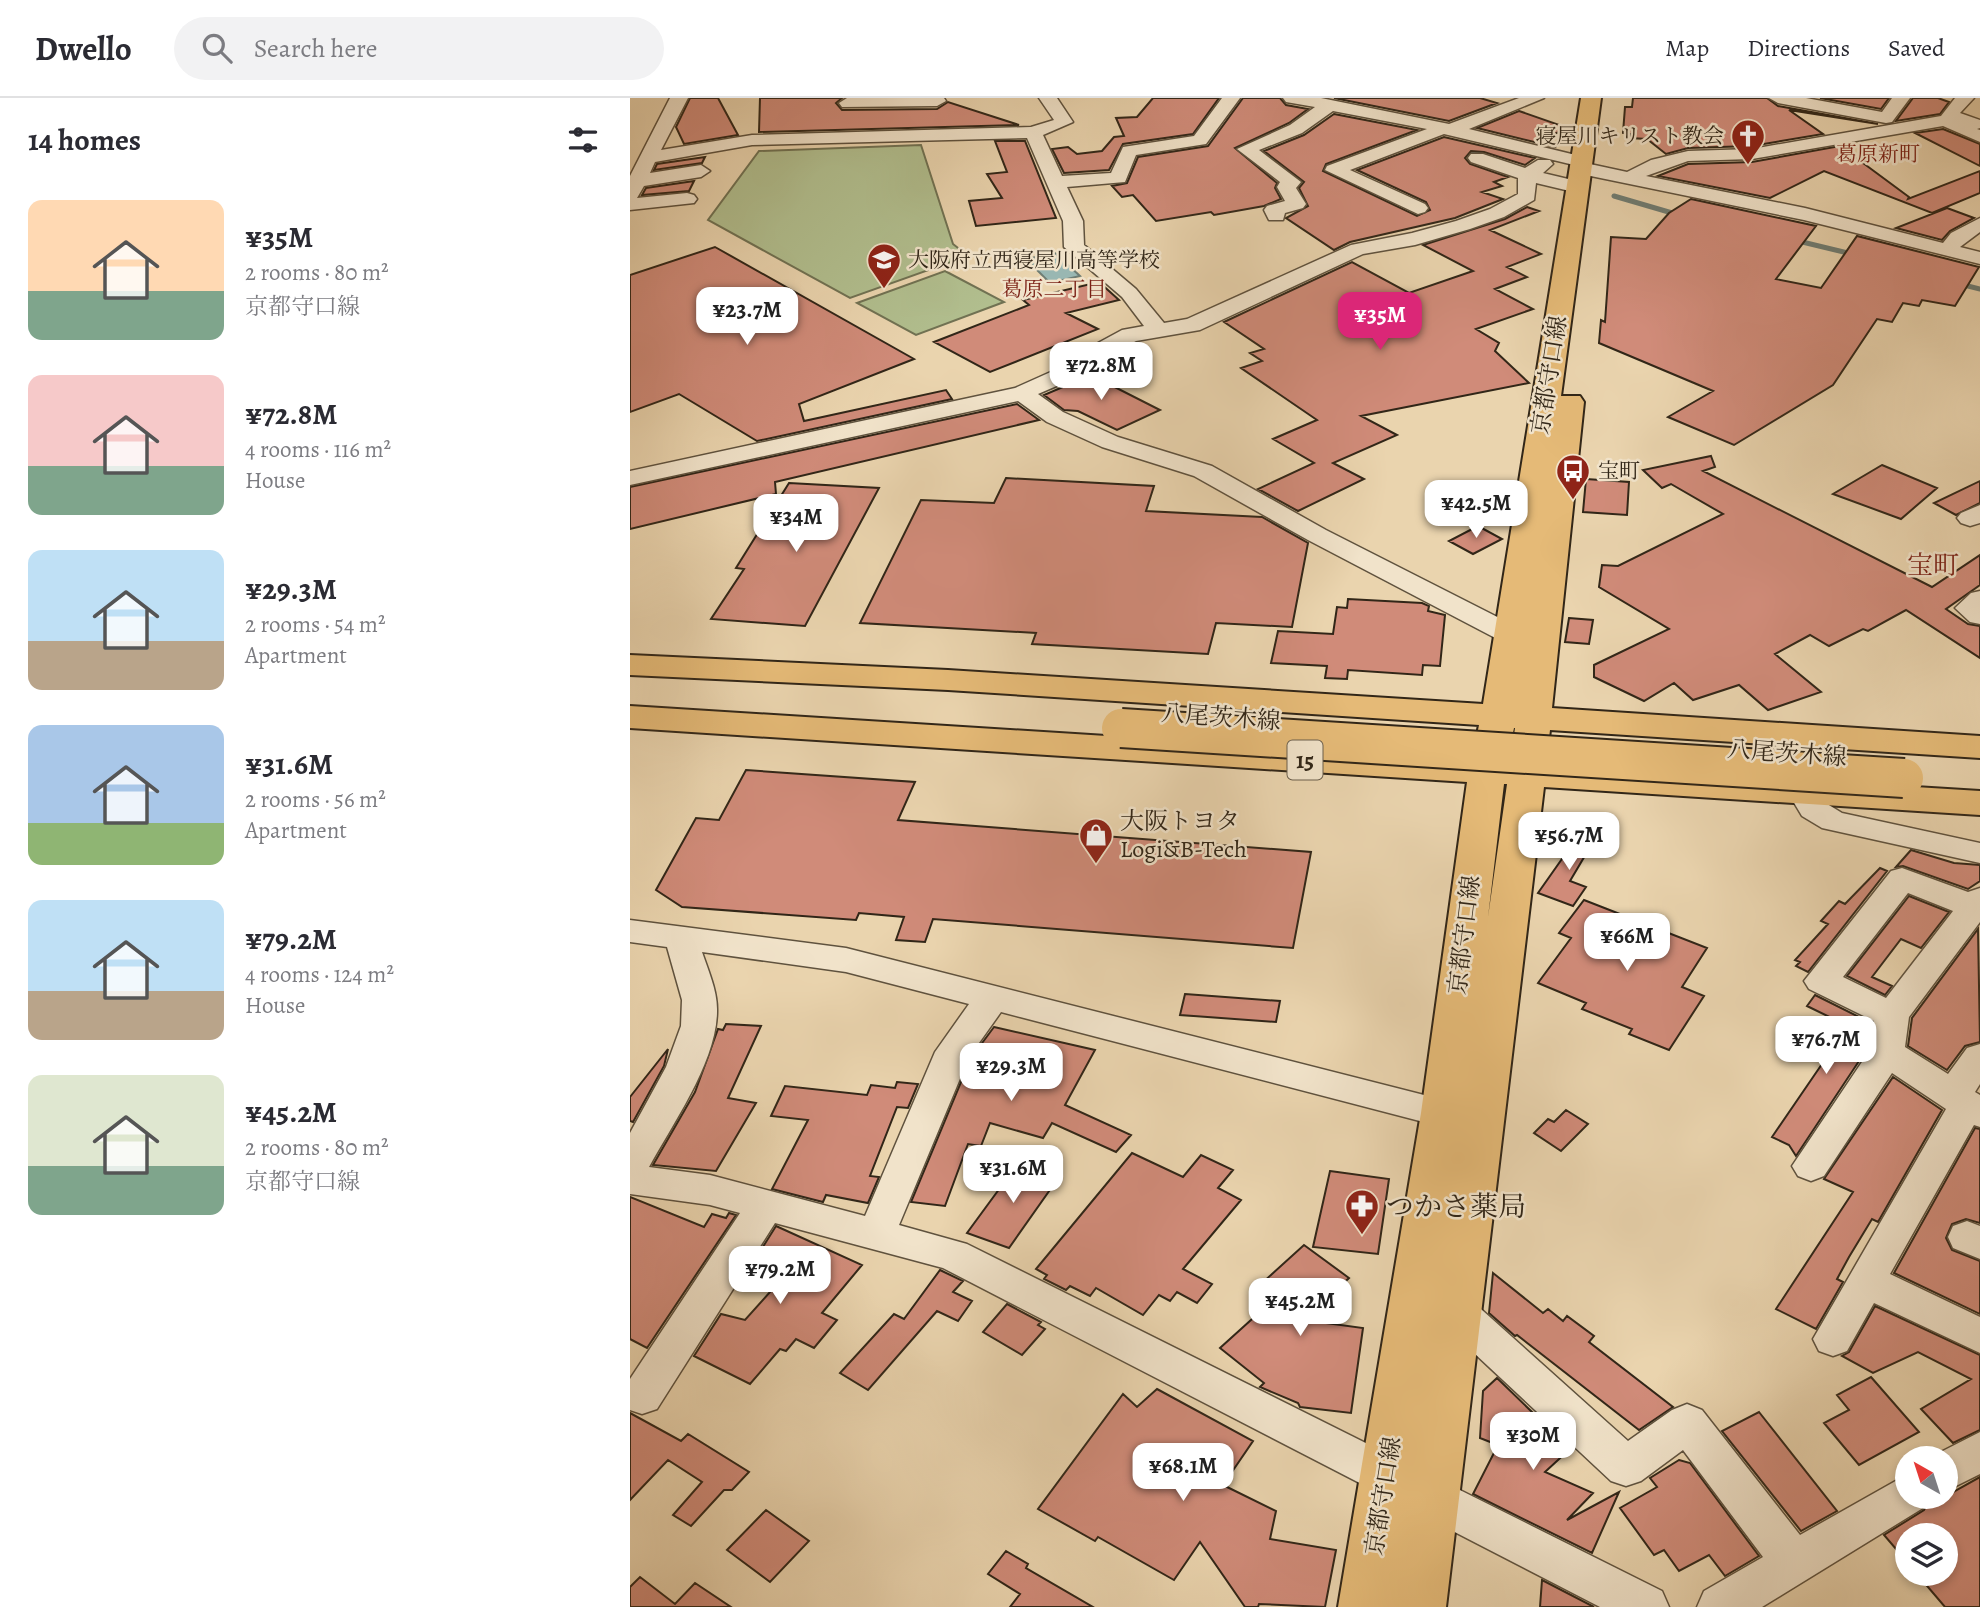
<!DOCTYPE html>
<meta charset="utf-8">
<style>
body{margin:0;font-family:Alegreya,"Noto Serif JP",serif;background:#f2f2f3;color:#2b2b33;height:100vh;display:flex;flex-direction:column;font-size:26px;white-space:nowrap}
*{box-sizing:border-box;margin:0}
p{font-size:23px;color:#7c7c81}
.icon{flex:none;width:38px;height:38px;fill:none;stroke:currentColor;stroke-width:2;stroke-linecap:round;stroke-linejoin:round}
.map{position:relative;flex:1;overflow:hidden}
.sheet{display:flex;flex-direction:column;background:#fff;width:630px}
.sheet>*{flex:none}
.needle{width:46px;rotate:321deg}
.buttons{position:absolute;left:1265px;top:1348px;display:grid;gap:14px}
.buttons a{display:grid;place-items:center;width:63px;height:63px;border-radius:50%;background:#fff;box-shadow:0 4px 10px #0003;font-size:35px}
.price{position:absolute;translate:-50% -60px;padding:0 16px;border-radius:14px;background:#fff;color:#222;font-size:23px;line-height:46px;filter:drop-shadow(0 2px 4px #0008)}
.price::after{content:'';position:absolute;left:50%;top:42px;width:21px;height:16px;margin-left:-10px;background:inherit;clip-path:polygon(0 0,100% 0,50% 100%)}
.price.selected{background:#db2777;color:#fff}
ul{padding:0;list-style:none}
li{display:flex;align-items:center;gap:21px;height:175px;padding:0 28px}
li span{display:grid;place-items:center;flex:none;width:196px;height:140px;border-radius:14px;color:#555}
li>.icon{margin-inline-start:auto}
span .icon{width:84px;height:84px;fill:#fffc;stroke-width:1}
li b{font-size:30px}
h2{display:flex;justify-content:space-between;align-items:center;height:84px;padding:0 28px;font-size:30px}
header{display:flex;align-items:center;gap:42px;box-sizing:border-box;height:98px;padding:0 35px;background:#fff;border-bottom:2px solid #e1e1e2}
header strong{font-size:33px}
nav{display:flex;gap:38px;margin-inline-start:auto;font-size:24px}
.search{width:490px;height:63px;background:#f2f2f3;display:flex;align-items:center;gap:18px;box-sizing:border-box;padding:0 24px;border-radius:38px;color:#7c7c81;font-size:26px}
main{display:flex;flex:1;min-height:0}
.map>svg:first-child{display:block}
.green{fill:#b1be8e;stroke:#717253;stroke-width:2}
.water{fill:#99b7b2;stroke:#6f7d74;stroke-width:2}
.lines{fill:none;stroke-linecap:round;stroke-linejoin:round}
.stream{stroke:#6f7d74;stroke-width:5}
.building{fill:#d08b79;stroke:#312618;stroke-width:2}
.minor-casing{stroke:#5f523e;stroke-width:3}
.major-casing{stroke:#312618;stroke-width:4}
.minor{fill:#f1e3ca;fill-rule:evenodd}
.major{fill:#e5ba77;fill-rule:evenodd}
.major-bridge-casing{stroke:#312618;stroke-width:42;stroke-linecap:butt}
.major-bridge{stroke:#e5ba77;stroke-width:38}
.labels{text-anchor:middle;stroke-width:5;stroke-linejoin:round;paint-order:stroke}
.far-poi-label{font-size:21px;fill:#312618;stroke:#f1e3ca;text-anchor:start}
.far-neighbourhood-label{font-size:21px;fill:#7a1f14;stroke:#f1e3ca}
.shield{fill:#f1e3ca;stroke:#6b5f4d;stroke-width:2}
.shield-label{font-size:23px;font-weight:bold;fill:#312618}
.street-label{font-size:24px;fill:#312618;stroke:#f1e3ca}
.poi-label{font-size:24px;fill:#312618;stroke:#f1e3ca;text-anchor:start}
.neighbourhood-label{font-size:26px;fill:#7a1f14;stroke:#f1e3ca}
.near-poi-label{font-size:28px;fill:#312618;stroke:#f1e3ca;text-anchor:start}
</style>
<header>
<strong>Dwello</strong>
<div class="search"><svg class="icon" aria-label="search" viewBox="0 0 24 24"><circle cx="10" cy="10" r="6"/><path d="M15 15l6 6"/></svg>Search here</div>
<nav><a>Map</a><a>Directions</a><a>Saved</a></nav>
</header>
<main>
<section class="sheet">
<h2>14 homes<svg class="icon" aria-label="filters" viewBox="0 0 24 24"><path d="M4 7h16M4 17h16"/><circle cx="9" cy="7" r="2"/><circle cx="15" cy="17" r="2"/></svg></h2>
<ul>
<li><span style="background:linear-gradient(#ffd9b3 65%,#7fa58c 0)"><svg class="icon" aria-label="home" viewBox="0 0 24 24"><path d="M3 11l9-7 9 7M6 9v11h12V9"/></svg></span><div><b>¥35M</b><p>2 rooms · 80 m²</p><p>京都守口線</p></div></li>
<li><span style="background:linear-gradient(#f6c9c9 65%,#7fa58c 0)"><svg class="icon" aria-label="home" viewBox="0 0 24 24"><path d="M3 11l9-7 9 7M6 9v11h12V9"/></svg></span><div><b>¥72.8M</b><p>4 rooms · 116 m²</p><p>House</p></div></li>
<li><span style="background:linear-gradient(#bfe0f5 65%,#b9a48a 0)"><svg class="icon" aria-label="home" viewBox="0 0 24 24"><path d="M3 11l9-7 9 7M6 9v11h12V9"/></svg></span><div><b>¥29.3M</b><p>2 rooms · 54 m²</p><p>Apartment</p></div></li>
<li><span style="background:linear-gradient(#a9c7e8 70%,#8fb573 0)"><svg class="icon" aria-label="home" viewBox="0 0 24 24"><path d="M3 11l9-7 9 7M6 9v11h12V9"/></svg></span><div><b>¥31.6M</b><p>2 rooms · 56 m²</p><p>Apartment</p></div></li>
<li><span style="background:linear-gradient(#bfe0f5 65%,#b9a48a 0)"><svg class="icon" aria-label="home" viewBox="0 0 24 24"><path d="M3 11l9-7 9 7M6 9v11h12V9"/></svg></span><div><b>¥79.2M</b><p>4 rooms · 124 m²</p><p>House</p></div></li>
<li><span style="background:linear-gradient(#dfe7d0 65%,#7fa58c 0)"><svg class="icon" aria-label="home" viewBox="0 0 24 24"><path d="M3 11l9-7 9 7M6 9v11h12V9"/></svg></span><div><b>¥45.2M</b><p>2 rooms · 80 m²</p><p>京都守口線</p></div></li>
</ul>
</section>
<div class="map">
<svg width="1350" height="1509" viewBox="0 0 1350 1509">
<rect width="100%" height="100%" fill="#ead4ae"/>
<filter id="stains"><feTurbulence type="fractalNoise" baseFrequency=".00286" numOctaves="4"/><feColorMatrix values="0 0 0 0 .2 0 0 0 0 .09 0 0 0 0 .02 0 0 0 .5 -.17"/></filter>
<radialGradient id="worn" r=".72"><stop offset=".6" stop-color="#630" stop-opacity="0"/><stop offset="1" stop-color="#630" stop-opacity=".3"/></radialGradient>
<path class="green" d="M291 47 323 146 338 158 220 200 78 122 129 53Z
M315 173 374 204 286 237 227 205Z"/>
<path class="water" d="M425 155 450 178 420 185 396 161Z"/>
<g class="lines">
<path class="stream" d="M831 50 858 59
M984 98 1049 117
M1164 142 1226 157
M1330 186 1350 191"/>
</g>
<path class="building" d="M60 0H88L108 37 54 46 46 29Z
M130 0H212L206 5 212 12 307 11 318 4 389 27 129 34Z
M523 0H589L563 36 493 46 479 72 434 75 422 51 438 49 447 56 472 53 484 39 494 38 486 20 507 19Z
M613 0H650L656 7 678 11 659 25 605 50 647 85 645 90 651 101 634 108 584 117 581 114 526 123 503 97 492 99 482 88 497 85 508 59 578 48Z
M704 0H850L867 5 819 23Z
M1003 0H1137L1148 8 1248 26 1159 12 1193 36 1122 48 1058 50 1036 56 1017 41 1000 40 1001 36 993 35 995 9H1002Z
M1190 0H1259L1251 11Z
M1283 0H1308L1319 4 1310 16 1266 23Z
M889 13 938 30 913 41 930 46 925 49 847 30Z
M704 16 787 32 696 66 693 73 787 118 800 112 796 104 727 72 814 39 905 60 895 67 854 54 841 53 835 60 840 66 878 79 864 84 872 88 852 94 873 101 825 120 720 144 704 152 656 120 678 108 669 90 674 84 634 53 674 37Z
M1313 31 1350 46V68L1285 35Z
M365 43H395L426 120 346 128 339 103 372 100 357 76 377 74Z
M1210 48 1279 99 1278 101 1350 73V95L1302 115 1194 73 1140 100 1028 78 1058 66 1122 64Z
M75 59 72 65 24 72 27 66Z
M64 83 59 93 12 97 16 90Z
M1061 101 1186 128 1146 181 1191 190 1227 138 1349 169 1325 208 1292 202 1289 208 1273 205 1262 224 1247 221 1203 287 1104 347 1038 319 1083 293 969 245 971 222 975 224 981 139 1016 141 1039 115Z
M897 109 909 113 860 132 911 156 877 169 897 179 865 191 903 211 846 231 869 245 865 253 899 285 731 318 767 337 703 365 734 381 668 413 628 391 684 365 643 341 687 322 611 270 632 263 620 255 634 251 594 224 722 164 779 195 843 173 793 147 875 121Z
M1317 110 1344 120 1320 133 1312 142 1266 130Z
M85 149 284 261 169 306 174 323 316 292 322 301 127 343 49 296 0 314V177Z
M469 184 489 202 436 215 468 231 360 274 304 244 399 207 393 202Z
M461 277 530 312 487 332 448 313 434 312 414 297Z
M387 306 409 322 145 384 146 396 0 431V389Z
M1081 358 1085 369 1073 373 1302 489 1350 457V487L1316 511 1338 526 1350 528V560L1276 512 1238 533 1233 531 1199 548 1180 537 1145 556 1191 594 1138 612 1109 587 1063 602 1044 585 1014 603 964 579V567L1039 531 969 489 972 467 988 468 1093 416 1041 386 1032 390 1013 372Z
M1252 367 1307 390 1271 421 1203 396Z
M376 380 524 388 516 413 632 419 678 445 662 529 586 525 578 556 402 546 406 535 230 525 291 402 364 405Z
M956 381 999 384 997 417 953 414Z
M1350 383V405L1326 417 1304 405Z
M159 385 249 390 175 528 81 521 114 471 106 470Z
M848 428 872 441 843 456 819 443Z
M718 501 792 505 799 508 798 513 815 517 810 568 793 567 792 577 718 572 717 581 695 580 697 568 641 565 648 533 703 536 707 509 717 510Z
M939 520 963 522 959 546 935 544Z
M116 672 285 684 268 722 681 754 663 850 303 821 295 844 266 842 274 819 229 815 226 822 52 809 26 792 66 720 89 722Z
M953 731 966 739 940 783 956 789 943 808 908 795Z
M1281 752 1324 765 1350 767V783L1338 791 1273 768 1266 769Z
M1250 770 1257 773 1178 874 1166 868 1170 864 1165 862 1198 826 1191 823 1209 803 1215 806Z
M1279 798 1319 814 1291 850 1271 841 1242 879 1262 888 1255 897 1217 878Z
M954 802 1077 850 1052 889 1074 898 1039 952 999 936 1002 931 952 911 956 905 908 885 941 840 929 835Z
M1348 831 1350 944 1335 948 1317 972 1278 948 1282 920Z
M555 896 650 903 646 924 550 917Z
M1185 897 1241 925 1237 951 1166 1058 1159 1047 1142 1039 1218 928 1177 908Z
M96 926 131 928 98 1000 126 1005 86 1073 23 1067 65 994 88 931 93 932Z
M364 929 465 952 435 1007 501 1037 486 1054 422 1025 413 1040 360 1025 351 1048 338 1046 315 1108 281 1104 341 960Z
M38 951 34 968 3 1024 0 1023V999Z
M1263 979 1312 1012 1248 1124 1242 1121 1219 1159 1207 1181 1213 1184 1186 1231 1146 1211 1223 1094 1194 1081Z
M267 984 288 986 278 1010 267 1009 240 1078 249 1079 238 1105 196 1097 193 1104 142 1091 178 1022 141 1018 155 988 237 997 241 987 265 990Z
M936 1012 958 1026 931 1053 904 1035 918 1021 924 1024Z
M1345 1030 1350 1031V1125L1336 1121 1322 1126 1316 1140 1322 1152 1350 1163V1216L1264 1175Z
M502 1055 553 1079 571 1057 603 1072 588 1090 611 1102 553 1171 582 1186 567 1205 547 1194 540 1203 529 1197 513 1217 466 1190 460 1198 440 1188 436 1192 414 1181 417 1177 406 1171Z
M389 1064 429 1079 379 1150 337 1135Z
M700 1073 759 1081 748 1156 683 1149Z
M0 1099 74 1129 82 1116 96 1120 99 1115 106 1117 17 1250 0 1241Z
M146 1128 232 1167 192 1215 207 1222 184 1250 166 1241 156 1253 150 1251 120 1286 64 1258 91 1216 115 1222 148 1185 116 1176Z
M674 1147 719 1180 674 1222 733 1230 721 1315 670 1309 668 1305 630 1289 634 1285 590 1250 632 1212 621 1203 637 1189 631 1186Z
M310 1172 333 1183 323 1194 342 1203 328 1223 307 1213 238 1292 210 1275 264 1216 274 1221Z
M863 1175 913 1215 918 1211 933 1223 937 1218 964 1238 959 1244 1043 1309 1009 1332 887 1237 885 1238 859 1215Z
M377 1206 411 1224 408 1227 415 1231 392 1257 353 1234Z
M1245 1208 1350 1257V1332L1323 1345 1291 1311 1341 1281 1288 1254 1243 1275 1212 1258 1219 1254Z
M1241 1279 1289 1334 1229 1367 1194 1325 1219 1312 1207 1297Z
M867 1280 940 1351 915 1374 963 1395 937 1422 989 1394 962 1455 843 1396 868 1347 850 1340 853 1293Z
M527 1291 623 1343 593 1387 646 1413 640 1441 706 1452 695 1509 629 1506 628 1509H615L570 1444 544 1482 468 1439 465 1443 408 1411 493 1296 507 1309Z
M1129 1314 1207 1413 1171 1433 1092 1333Z
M0 1315 51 1343 58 1336 119 1374 102 1392H94L61 1428 43 1417 72 1384 38 1362 0 1402Z
M1049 1362 1060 1365 1129 1458 1095 1478 1079 1457 1049 1473 1034 1452 1024 1457 990 1410 1027 1389 1020 1380Z
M1350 1379V1509H1315L1286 1475H1316V1437H1278V1465L1254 1437 1294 1412 1301 1398H1316Z
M136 1412 179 1443 140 1484 97 1452Z
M376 1453 398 1466 396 1470 463 1509H380L390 1496 358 1476Z
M10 1479 45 1506 65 1485 101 1509H0V1489Z
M912 1482 964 1509H910Z"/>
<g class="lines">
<g class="minor-casing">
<path id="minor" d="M40 0H58L31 52 122 37 401 29 424 22 409 0H427L443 24 413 37 432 78 481 75 493 49 564 38 592 0H610L576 46 506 57 495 84 437 89 453 123 454 147 506 191 534 225 557 221 721 147 782 135 826 123 860 111 888 96V80L841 64 838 60 841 56H853L895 70 908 62H920L923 66 913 75 955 85 957 89 955 93 948 95 906 85 904 102 874 119 840 131 785 147 733 156 570 232 506 243 484 255 468 270 408 296 433 314 488 339 582 368 696 432 891 531 895 537 891 543H871L678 442 564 378 472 349 417 324 388 303 0 387V373L385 290 452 260 468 245 492 232 514 228 492 199 434 149 433 123 397 40 122 47 25 64 20 75 71 67 80 73 71 79 14 88 7 100 57 95 64 97 67 101 64 105 0 112V78Z
M217 0H314L316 3 307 8 212 9 209 5Z
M653 0H691L819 26 889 0H914L839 31 958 60 960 66 997 74 1021 62 1058 53 1122 51 1311 18 1325 0H1344L1330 15 1350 22V30L1347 31 1350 32V44L1313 28 1122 61 1058 63 1016 78 1175 110 1313 145 1321 135 1350 120V134L1330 149 1350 154V166L1174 122 951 76 944 74V67L814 36 720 72 795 106 798 110 795 114 788 116 695 72 697 68 797 31 703 13 672 35 629 52 671 84 666 90 676 106 673 110 655 115 653 122H639L634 112 637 108 655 103 647 89 650 84 607 51 660 27 685 9 656 4Z
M1139 0H1176L1252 14 1262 0H1280L1262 24 1256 25 1148 5Z
M1350 407V425L1340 428 1331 425 1327 420 1331 415Z
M1350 493V526L1340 524 1325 510 1341 495Z
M1172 683 1183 686 1194 704 1212 715 1350 745V765L1192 730 1172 718 1157 693 1161 686Z
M1272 770 1338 794 1350 790V824L1279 919 1275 949 1318 976 1337 950 1350 946V986L1345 994 1350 997V1029L1344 1027 1260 1176 1350 1219V1255L1244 1205 1217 1253 1203 1258 1189 1253 1183 1241 1316 1011 1262 975 1194 1078 1181 1083 1168 1078 1162 1068 1240 952 1244 923 1179 891 1174 883 1261 773ZM1278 795 1323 813 1256 900 1213 879Z
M0 822 216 850 845 1010 850 1020 845 1030 832 1034 371 914 339 959 269 1127 337 1146 1032 1493 1039 1509H970L313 1170 145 1125 27 1311 12 1316 0 1312V1281L110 1115 80 1107 0 1096V1035L36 969 51 928 52 902 37 849 0 844ZM72 854 216 874 339 906 305 954 235 1118 80 1077 19 1069C43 1025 88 962 87 911 87 892 78 872 72 854Z
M1337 1123 1350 1128V1161L1323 1150 1318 1139 1323 1128Z
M828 1198 842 1203 998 1343 1042 1312 1057 1306 1072 1312 1170 1437 1278 1376V1398H1299L1293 1410 1132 1509H1067L1074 1493 1133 1459 1053 1352 1011 1383 996 1388 981 1383 814 1227 808 1215 814 1203Z
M1350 1334V1376L1316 1393V1360L1301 1359Z"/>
</g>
<g class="major-casing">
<path id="major" d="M951 0H971L931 298H950L954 304 922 610 1350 638V660L920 632 916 666 1350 693V717L914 689 816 1509H708L791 1015 837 684 0 630V608L842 661 849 627 318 592 0 577V557L318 572 853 606ZM885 630 880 664 877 663 884 630ZM874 686H877L858 819Z"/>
</g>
<use href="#minor" class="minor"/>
<use href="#major" class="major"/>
<g class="major-bridge-casing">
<path id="major-bridge" d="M491 630 1274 680"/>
</g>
<use href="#major-bridge" class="major-bridge"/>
</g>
<defs>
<g id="church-pin" transform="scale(1.75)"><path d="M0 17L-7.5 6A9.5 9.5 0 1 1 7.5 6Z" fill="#8f2418" stroke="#f1e3ca"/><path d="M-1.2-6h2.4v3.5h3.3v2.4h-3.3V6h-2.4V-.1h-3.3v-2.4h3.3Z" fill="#fff"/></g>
<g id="school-pin" transform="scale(1.75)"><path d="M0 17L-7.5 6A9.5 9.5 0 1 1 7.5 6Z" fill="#8f2418" stroke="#f1e3ca"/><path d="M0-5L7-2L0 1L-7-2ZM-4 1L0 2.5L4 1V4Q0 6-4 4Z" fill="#fff"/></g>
<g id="bus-pin" transform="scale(1.75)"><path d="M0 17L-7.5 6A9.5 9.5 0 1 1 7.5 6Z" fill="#8f2418" stroke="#f1e3ca"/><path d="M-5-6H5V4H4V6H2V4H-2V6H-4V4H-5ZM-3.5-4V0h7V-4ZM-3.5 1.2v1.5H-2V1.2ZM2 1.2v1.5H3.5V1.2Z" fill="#fff"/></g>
<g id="shop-pin" transform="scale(1.75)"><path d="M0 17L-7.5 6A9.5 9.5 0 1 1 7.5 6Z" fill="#8f2418" stroke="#f1e3ca"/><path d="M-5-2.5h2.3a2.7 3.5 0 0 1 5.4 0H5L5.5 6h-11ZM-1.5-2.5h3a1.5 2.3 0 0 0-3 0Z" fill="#fff"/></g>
<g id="pharmacy-pin" transform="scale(1.75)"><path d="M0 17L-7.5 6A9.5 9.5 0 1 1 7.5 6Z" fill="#8f2418" stroke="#f1e3ca"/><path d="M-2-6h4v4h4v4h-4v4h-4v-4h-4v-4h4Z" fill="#fff"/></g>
</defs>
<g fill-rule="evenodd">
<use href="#church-pin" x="1118" y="38"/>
<use href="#school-pin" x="254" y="162"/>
<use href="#bus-pin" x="943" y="373"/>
<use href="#shop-pin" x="466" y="737"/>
<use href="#pharmacy-pin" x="732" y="1108"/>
</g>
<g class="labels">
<g class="far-poi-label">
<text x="1094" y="45" text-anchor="end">寝屋川キリスト教会</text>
<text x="278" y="169">大阪府立西寝屋川高等学校</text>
<text x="968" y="380">宝町</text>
</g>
<g class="far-neighbourhood-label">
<text x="1248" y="63">葛原新町</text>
<text x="424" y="198">葛原二丁目</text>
</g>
<rect class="shield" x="657.5" y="642.5" width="35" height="39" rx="5"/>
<g class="shield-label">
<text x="675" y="670">15</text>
</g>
<g class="street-label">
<text transform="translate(919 277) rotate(-81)" y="8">京都守口線</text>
<text transform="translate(591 619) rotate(4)" y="8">八尾茨木線</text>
<text transform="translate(1157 655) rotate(4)" y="8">八尾茨木線</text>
<text transform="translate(834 837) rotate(-83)" y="8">京都守口線</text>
<text transform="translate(753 1398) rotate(-81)" y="8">京都守口線</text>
</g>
<g class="poi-label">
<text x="490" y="731">大阪トヨタ<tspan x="490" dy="28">Logi&amp;B-Tech</tspan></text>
</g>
<g class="neighbourhood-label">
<text x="1303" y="476">宝町</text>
</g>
<g class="near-poi-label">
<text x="756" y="1118">つかさ薬局</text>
</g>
</g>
<rect width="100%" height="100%" filter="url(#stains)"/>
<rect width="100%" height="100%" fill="url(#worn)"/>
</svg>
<div class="buttons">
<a><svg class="needle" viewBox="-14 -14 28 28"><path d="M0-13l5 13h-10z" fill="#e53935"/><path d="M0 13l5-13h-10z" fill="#7c7c81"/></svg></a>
<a><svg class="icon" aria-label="layers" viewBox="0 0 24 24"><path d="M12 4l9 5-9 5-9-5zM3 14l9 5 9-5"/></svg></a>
</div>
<b class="price" style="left:117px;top:249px">¥23.7M</b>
<b class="price selected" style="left:750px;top:254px">¥35M</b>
<b class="price" style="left:471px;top:304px">¥72.8M</b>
<b class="price" style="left:846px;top:442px">¥42.5M</b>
<b class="price" style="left:166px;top:456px">¥34M</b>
<b class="price" style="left:939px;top:774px">¥56.7M</b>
<b class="price" style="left:997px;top:875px">¥66M</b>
<b class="price" style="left:1196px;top:978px">¥76.7M</b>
<b class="price" style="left:381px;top:1005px">¥29.3M</b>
<b class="price" style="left:383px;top:1107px">¥31.6M</b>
<b class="price" style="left:150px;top:1208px">¥79.2M</b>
<b class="price" style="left:670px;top:1240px">¥45.2M</b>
<b class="price" style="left:903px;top:1374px">¥30M</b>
<b class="price" style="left:553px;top:1405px">¥68.1M</b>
</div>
</main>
